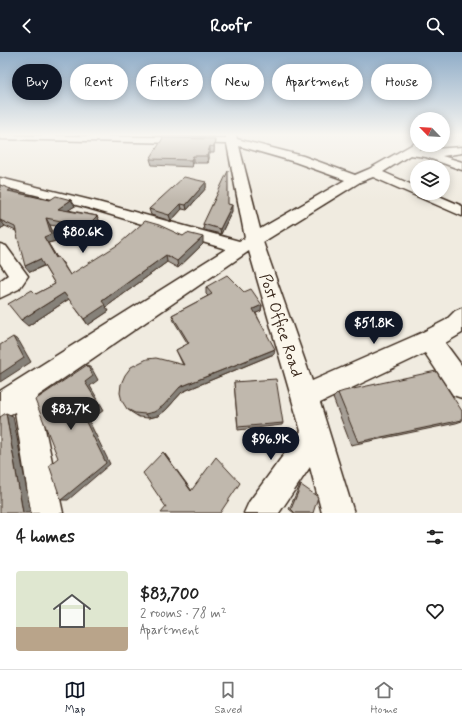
<!DOCTYPE html>
<meta charset="utf-8">
<style>
body{margin:0;font-family:Mynerve,sans-serif;background:#f6f6f6;color:#222;height:100vh;display:flex;flex-direction:column;font-size:15px;white-space:nowrap}
*{box-sizing:border-box;margin:0}
p{font-size:13px;color:#767676}
.icon{flex:none;width:22px;height:22px;fill:none;stroke:currentColor;stroke-width:2;stroke-linecap:round;stroke-linejoin:round}
.map{position:relative;height:461px;overflow:hidden}
.sheet{display:flex;flex-direction:column;background:#fff;flex:1}
.sheet>*{flex:none}
.hud{position:absolute;left:12px;top:12px;width:438px;height:36px;display:flex;gap:8px}
.needle{width:26px;rotate:295deg}
.tools{position:absolute;left:410px;top:60px;display:grid;gap:8px}
.tools a{display:grid;place-items:center;width:40px;height:40px;border-radius:50%;background:#fff;box-shadow:0 2px 10px #0003;font-size:20px}
.price{position:absolute;translate:-50% -34px;padding:0 9px;border-radius:14px;background:#111827;color:#fff;font-size:13px;line-height:26px;filter:drop-shadow(0 1px 2px #0008)}
.price::after{content:'';position:absolute;left:50%;top:24px;width:12px;height:9px;margin-left:-6px;background:inherit;clip-path:polygon(0 0,100% 0,50% 100%)}
.price.active{background:#222;color:#fff}
ul{padding:0;list-style:none}
li{display:flex;align-items:center;gap:12px;height:100px;padding:0 16px}
li span{display:grid;place-items:center;flex:none;width:112px;height:80px;border-radius:4px;color:#555}
li>.icon{margin-inline-start:auto}
span .icon{width:48px;height:48px;fill:#fffc;stroke-width:1}
li b{font-size:17px}
h2{display:flex;justify-content:space-between;align-items:center;height:48px;padding:0 16px;font-size:17px}
.pill{padding:0 14px;border-radius:18px;background:#fff;box-shadow:0 2px 10px #0003;font-size:14px;line-height:36px}
.pill.active{background:#111827;color:#fff}
header{display:flex;justify-content:space-between;align-items:center;height:52px;padding:0 16px;background:#111827;color:#fff;font-size:18px;font-weight:700}
.tab-bar{display:flex;justify-content:space-around;align-items:center;height:56px;border-top:1px solid #e0e0e0;background:#fff;font-size:11px;color:#767676}
.tab-bar a{display:grid;justify-items:center;gap:2px}
.tab-bar .active{color:#111827}
.map>svg:first-child{display:block}
.lines{fill:none;stroke-linecap:round;stroke-linejoin:round}
.minor-casing{stroke:#3b2a1e;stroke-width:3}
.minor{fill:#fbf7ec;fill-rule:evenodd}
.wall{fill:#a59e95;stroke:#3b2a1e}
.shaded-wall{fill:#868179;stroke:#3b2a1e}
.building{fill:#c0b8ad;stroke:#3b2a1e}
.labels{text-anchor:middle;stroke-width:3;stroke-linejoin:round;paint-order:stroke}
.street-label{font-size:16px;fill:#3b2a1e;stroke:#fbf7ec}
</style>
<header><svg class="icon" aria-label="back" viewBox="0 0 24 24"><path d="M15 5l-7 7 7 7"/></svg>Roofr<svg class="icon" aria-label="search" viewBox="0 0 24 24"><circle cx="10" cy="10" r="6"/><path d="M15 15l6 6"/></svg></header>
<div class="map">
<svg width="462" height="461" viewBox="0 0 462 461">
<rect width="100%" height="100%" fill="#f0ebe0"/>
<filter id="ink" filterUnits="userSpaceOnUse"><feTurbulence type="fractalNoise" baseFrequency=".025" numOctaves="2"/><feDisplacementMap in="SourceGraphic" scale="8" xChannelSelector="R" yChannelSelector="G"/><feConvolveMatrix kernelMatrix="1 2 1 2 8 2 1 2 1" color-interpolation-filters="sRGB"/></filter>
<g filter="url(#ink)">
<g class="lines">
<g class="minor-casing">
<path id="minor" d="M0 83 226 86V83H236L237 87 303 104 355 123 369 117 415 91 417 90V93H425L419 98 462 95V101L442 104 462 110V118L426 105 410 103 383 120 417 135V141H432L462 154V164L373 125 360 130 263 190 312 329 421 281 446 268 455 259 462 256V281L445 291 462 314V346L453 343 425 301 320 351 354 461H322L310 415 279 461H244L249 450 301 379 249 199 38 344 63 461H31L15 360 0 367V339L226 197 88 156 0 134V126L98 150 239 189 245 186 227 92 0 87ZM239 94 295 110 345 128 260 177Z
M0 192 6 194 28 224 19 237 0 246V229L8 223 0 211Z"/>
</g>
<use href="#minor" class="minor"/>
</g>
<path class="wall" d="M153 83H216V84H154Z
M215 87 214 101H210L208 111H193L192 115 152 113 150 107Z
M206 130V136L187 158 182 157 171 169 151 163 149 157Z
M0 133 14 140 50 148H71L75 154 68 158 97 164 100 170 91 180 50 173 56 189 48 191 57 206 63 211 70 223 183 184 203 192 178 216 167 210 106 255 109 259 88 273 69 247 28 274 36 242 55 232 44 214 30 220 16 179 5 174 0 177Z
M228 153 232 159 221 182 204 178 203 172Z
M206 235 244 240 262 253 261 259 256 261 274 302 182 340 166 358 158 364 148 366 139 365 131 360 127 357 183 313 176 298 188 292 174 269 172 263 208 244 206 242Z
M234 330 283 371 282 373 238 378Z
M338 341 462 359V369L456 371 351 393 333 346Z
M300 433H301L313 461H294L289 457Z"/>
<path class="shaded-wall" d="M210 94V101L208 111 207 104Z
M193 104V111L192 115 191 108Z
M206 130V136L187 158 186 153Z
M11 137 16 143 8 139Z
M71 148 75 154 61 163 58 157Z
M181 152 182 157 171 169 169 163Z
M232 153V159L221 182 220 177Z
M97 164 100 170 91 180 87 174Z
M46 166 50 173 56 189 48 191 61 212 56 206 44 185Z
M0 168 5 174 0 177Z
M203 185V192L178 216 177 209Z
M166 203 167 210 106 255 109 259 88 273 84 267 102 249Z
M40 207 45 213 30 220 25 214Z
M64 241 69 247 28 274 21 268Z
M262 253 261 259 252 263 253 257Z
M13 285 19 289 31 310 0 330V322Z
M275 297 274 302 182 340 166 358 158 364 148 366 145 362 180 335Z
M87 313 92 317 98 328 90 334 104 358 89 369 110 412 68 448H61L84 366 85 330Z
M6 361 13 364 31 461H23Z
M163 400 165 402 192 439H191Z"/>
<path class="building" d="M163 86 215 87 214 95 210 94 207 104H193L191 108 150 107Z
M228 119V152L232 153 220 177 203 172Z
M184 125 206 130 186 153 181 152 169 163 149 157Z
M0 133 11 137 8 139 50 148 56 144 71 148 58 157 97 164 87 174 46 166 51 182 44 185 56 206 58 205 70 223 119 192 145 169 159 173 183 184 187 181 203 185 177 209 166 203 102 249 105 253 84 267 64 241 21 268 8 252 32 238 36 242 55 232 40 207 25 214 15 175 0 168Z
M227 223 244 240 251 237 262 253 253 257 275 297 180 335 163 354 154 360 145 362 135 361 127 357 122 349 120 341 121 332 125 323 131 315 147 307 156 306 184 313 176 298 189 291 172 263 212 242 206 235Z
M13 285 24 306 0 322V293Z
M87 313 93 324 85 330 100 354 84 366 106 411 61 448 49 413 58 406 35 348Z
M436 319 462 359V368L358 390 338 341 344 339Z
M276 327 283 371 238 375 234 330Z
M6 361 23 461H0V365Z
M163 400 191 439 216 405 240 431 220 461H161L166 455 143 421Z
M301 433 318 445 313 461H295L291 457Z"/>
</g>
<linearGradient id="sky" x2="0" y2="1"><stop stop-color="#90adc8"/><stop offset="0.56" stop-color="#f8f6f1"/><stop offset="1" stop-color="#f8f6f1" stop-opacity="0"/></linearGradient>
<rect width="462" height="148" fill="url(#sky)"/>
<g class="labels">
<g class="street-label">
<text transform="translate(282 273) rotate(72)" y="6">Post Office Road</text>
</g>
</g>
</svg>
<div class="tools">
<a><svg class="needle" viewBox="-14 -14 28 28"><path d="M0-13l5 13h-10z" fill="#e53935"/><path d="M0 13l5-13h-10z" fill="#767676"/></svg></a>
<a><svg class="icon" aria-label="layers" viewBox="0 0 24 24"><path d="M12 4l9 5-9 5-9-5zM3 14l9 5 9-5"/></svg></a>
</div>
<b class="price" style="left:83px;top:202px">$80.6K</b>
<b class="price" style="left:374px;top:293px">$51.8K</b>
<b class="price active" style="left:71px;top:379px">$83.7K</b>
<b class="price" style="left:271px;top:409px">$96.9K</b>
<div class="hud">
<a class="pill active">Buy</a>
<a class="pill">Rent</a>
<a class="pill">Filters</a>
<a class="pill">New</a>
<a class="pill">Apartment</a>
<a class="pill">House</a>
</div>
</div>
<section class="sheet">
<h2>4 homes<svg class="icon" aria-label="filters" viewBox="0 0 24 24"><path d="M4 7h16M4 17h16"/><circle cx="9" cy="7" r="2"/><circle cx="15" cy="17" r="2"/></svg></h2>
<ul>
<li><span style="background:linear-gradient(#dfe7d0 70%,#b9a48a 0)"><svg class="icon" aria-label="home" viewBox="0 0 24 24"><path d="M3 11l9-7 9 7M6 9v11h12V9"/></svg></span><div><b>$83,700</b><p>2 rooms · 78 m²</p><p>Apartment</p></div><svg class="icon" aria-label="heart" viewBox="0 0 24 24"><path d="M12 20l-8-8c-3-5 5-10 8-4 3-6 11-1 8 4z"/></svg></li>
</ul>
</section>
<nav class="tab-bar">
<a class="active"><svg class="icon" aria-label="map" viewBox="0 0 24 24"><path d="M3 6l6-2 6 2 6-2v14l-6 2-6-2-6 2zM9 4v14M15 6v14"/></svg>Map</a>
<a><svg class="icon" aria-label="saved" viewBox="0 0 24 24"><path d="M7 4h10v16l-5-4-5 4z"/></svg>Saved</a>
<a><svg class="icon" aria-label="home" viewBox="0 0 24 24"><path d="M3 11l9-7 9 7M6 9v11h12V9"/></svg>Home</a>
</nav>
